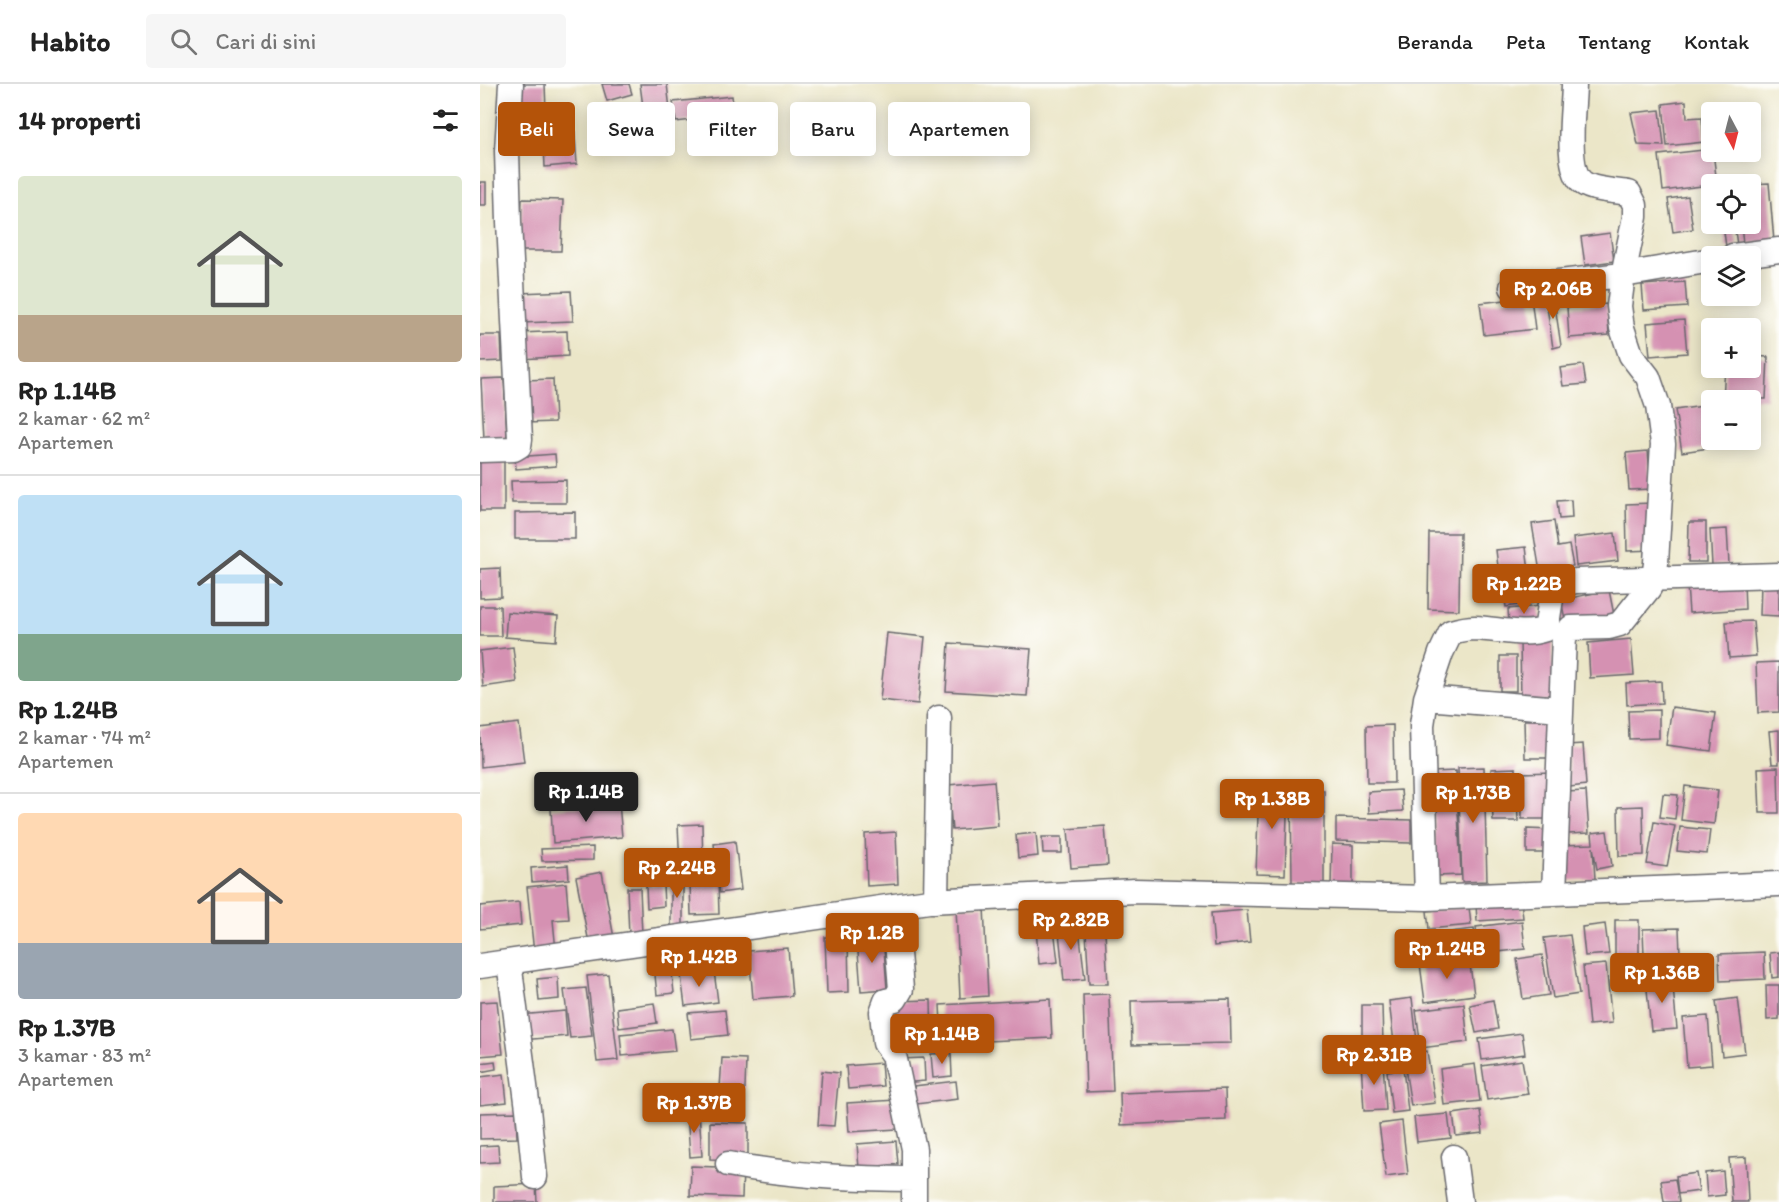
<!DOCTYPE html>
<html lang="id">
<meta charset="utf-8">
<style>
body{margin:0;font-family:Itim,sans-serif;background:#f6f6f6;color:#222;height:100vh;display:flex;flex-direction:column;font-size:22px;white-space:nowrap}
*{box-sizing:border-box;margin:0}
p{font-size:20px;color:#767676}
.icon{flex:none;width:33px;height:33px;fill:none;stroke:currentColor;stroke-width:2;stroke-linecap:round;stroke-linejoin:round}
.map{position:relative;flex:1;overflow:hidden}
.drawer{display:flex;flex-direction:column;background:#fff;width:480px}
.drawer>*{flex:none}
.top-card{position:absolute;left:18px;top:18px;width:570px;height:54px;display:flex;gap:12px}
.needle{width:39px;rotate:173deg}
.buttons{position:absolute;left:1221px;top:18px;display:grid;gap:12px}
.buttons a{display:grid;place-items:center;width:60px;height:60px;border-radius:6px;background:#fff;box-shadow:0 3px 15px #0003;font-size:30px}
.price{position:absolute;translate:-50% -51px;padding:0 14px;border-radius:6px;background:#b45309;color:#fff;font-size:20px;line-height:39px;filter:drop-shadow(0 2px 3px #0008)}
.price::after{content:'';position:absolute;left:50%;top:36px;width:18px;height:14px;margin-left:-9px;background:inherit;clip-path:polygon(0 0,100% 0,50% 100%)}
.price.on{background:#222;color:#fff}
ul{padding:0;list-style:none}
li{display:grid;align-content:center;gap:12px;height:318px;padding:0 18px}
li+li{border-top:2px solid #e0e0e0}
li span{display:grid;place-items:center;height:186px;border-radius:6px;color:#555}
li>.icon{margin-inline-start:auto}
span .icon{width:108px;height:108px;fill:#fffc;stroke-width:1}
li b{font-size:26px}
h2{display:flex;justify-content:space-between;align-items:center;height:72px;padding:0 18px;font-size:26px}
.pill{padding:0 21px;border-radius:6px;background:#fff;box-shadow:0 3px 15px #0003;font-size:21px;line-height:54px}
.pill.on{background:#b45309;color:#fff}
header{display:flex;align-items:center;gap:36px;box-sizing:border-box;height:84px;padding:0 30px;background:#fff;border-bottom:2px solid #e0e0e0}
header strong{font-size:28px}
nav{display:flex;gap:33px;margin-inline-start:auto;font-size:21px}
.search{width:420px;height:54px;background:#f6f6f6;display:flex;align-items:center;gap:15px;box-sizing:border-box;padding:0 21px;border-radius:6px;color:#767676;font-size:22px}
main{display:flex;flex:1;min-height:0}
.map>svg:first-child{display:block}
.building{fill:#d591b2}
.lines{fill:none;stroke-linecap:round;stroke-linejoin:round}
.minor-casing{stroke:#68676c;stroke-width:27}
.minor{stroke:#fff;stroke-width:24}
</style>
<header>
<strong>Habito</strong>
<div class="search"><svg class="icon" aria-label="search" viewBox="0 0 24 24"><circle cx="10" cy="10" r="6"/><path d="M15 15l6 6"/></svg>Cari di sini</div>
<nav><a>Beranda</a><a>Peta</a><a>Tentang</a><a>Kontak</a></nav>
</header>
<main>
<section class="drawer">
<h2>14 properti<svg class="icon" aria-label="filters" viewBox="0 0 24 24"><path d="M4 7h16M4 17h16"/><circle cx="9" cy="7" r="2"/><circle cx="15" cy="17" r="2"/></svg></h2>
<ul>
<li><span style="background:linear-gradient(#dfe7d0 75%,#b9a48a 0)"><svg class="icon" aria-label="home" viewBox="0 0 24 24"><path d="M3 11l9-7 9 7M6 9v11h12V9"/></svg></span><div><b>Rp 1.14B</b><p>2 kamar · 62 m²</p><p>Apartemen</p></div></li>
<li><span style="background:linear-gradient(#bfe0f5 75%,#7fa58c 0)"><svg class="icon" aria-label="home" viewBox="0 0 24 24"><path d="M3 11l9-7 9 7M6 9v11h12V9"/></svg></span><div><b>Rp 1.24B</b><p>2 kamar · 74 m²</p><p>Apartemen</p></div></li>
<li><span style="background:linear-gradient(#ffd9b3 70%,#9aa5b1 0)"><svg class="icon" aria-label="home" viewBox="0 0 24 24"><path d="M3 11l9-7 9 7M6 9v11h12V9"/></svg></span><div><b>Rp 1.37B</b><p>3 kamar · 83 m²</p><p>Apartemen</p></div></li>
</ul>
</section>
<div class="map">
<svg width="1299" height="1118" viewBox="0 0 1299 1118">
<rect width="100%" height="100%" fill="#fdfcf7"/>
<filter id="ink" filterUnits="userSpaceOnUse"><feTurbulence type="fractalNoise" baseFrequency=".0167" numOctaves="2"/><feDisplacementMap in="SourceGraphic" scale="12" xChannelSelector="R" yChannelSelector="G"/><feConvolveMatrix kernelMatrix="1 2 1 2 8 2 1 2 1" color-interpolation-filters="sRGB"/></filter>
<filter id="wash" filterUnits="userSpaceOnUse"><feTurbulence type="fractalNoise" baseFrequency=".008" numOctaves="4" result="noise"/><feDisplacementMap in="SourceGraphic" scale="24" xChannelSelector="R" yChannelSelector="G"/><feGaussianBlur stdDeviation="1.35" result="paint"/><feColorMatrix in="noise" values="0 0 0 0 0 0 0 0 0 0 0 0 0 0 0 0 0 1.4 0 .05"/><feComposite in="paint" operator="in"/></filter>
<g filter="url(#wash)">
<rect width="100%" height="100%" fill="#ebe6c8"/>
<g id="blocks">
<path class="building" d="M41 0H65L66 27 42 29Z
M122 0H149L152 10 127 17Z
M160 0H187L192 42 166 46Z
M252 12 254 31 196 38 193 18Z
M1206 17 1207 34 1222 33 1224 58 1187 62 1183 20Z
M1180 26 1184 62 1158 61 1151 29Z
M94 37 97 80 65 83 63 39Z
M1232 65V68H1233L1237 100 1183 107 1179 71Z
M0 98H6V121H0Z
M1289 99 1294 157 1263 160 1261 140H1270V100Z
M1208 112 1213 145 1193 148 1188 115Z
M42 115 83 116 81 167H40Z
M1243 140H1254L1257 161 1246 163Z
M1130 149 1134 177 1105 181 1101 153Z
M1205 198 1207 223 1164 226 1162 201Z
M91 207 93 237 41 239 39 209Z
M1073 208 1081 262 1073 264 1065 209Z
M1051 213 1055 245 1004 251 1000 219Z
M1127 220 1129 251 1089 254 1087 223Z
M1204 236 1207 269 1170 272 1167 239Z
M87 247 88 272 42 275 40 249Z
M0 251H21L22 277 0 278Z
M1270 272 1288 273 1286 315 1243 314 1245 284H1270Z
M1103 281 1106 300 1083 302 1080 284Z
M24 294 27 354 4 355 1 295Z
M73 295 75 338 46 339 45 296Z
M1223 322 1229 364 1202 368 1195 326Z
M1168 367 1171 405 1149 406 1146 369Z
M0 368H24V427H0Z
M75 370 76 382 36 385 35 373Z
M86 396V419H32L31 397Z
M1091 416 1092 434 1079 435 1077 417Z
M1173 419 1174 466 1147 467 1146 420Z
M95 428V455H35V429Z
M1074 437 1078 463 1089 461 1093 482 1060 488 1052 440Z
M1209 438H1226V478H1208Z
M1247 445 1249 480 1232 481 1230 446Z
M949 449H980L979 526 948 525Z
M1135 449 1138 477 1096 482 1093 454Z
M1046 463 1050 495 1020 499 1016 466Z
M20 484 21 513 0 514V485Z
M1056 498 1058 518 1026 523 1023 503Z
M1264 498 1265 525 1209 529 1207 501Z
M1281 499 1299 500V532L1280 531Z
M1129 506 1134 531 1086 540 1081 516Z
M0 522H20L21 552H0Z
M1059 522 1061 536 1029 539 1028 525Z
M27 528 78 532 76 557 25 553Z
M1273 537 1276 572 1249 574 1246 538Z
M407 549 445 553 438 620 400 616Z
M1072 555 1073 618H1041L1040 556Z
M1151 555 1154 591 1110 594 1108 559Z
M469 559 551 565 547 612 466 607Z
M33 563 37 598 3 603 0 567Z
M1020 572H1036V607H1020Z
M1299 578V628L1278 629 1276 579Z
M1181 597 1182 619 1147 621 1146 599Z
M1192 623 1236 629 1231 667 1186 661Z
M1179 626V654L1149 655 1148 627Z
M1044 636H1074V674H1045Z
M39 639 44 678 1 683 0 644Z
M913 641 914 699H887L886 642Z
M1299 646V680H1292L1289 647Z
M1103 660 1106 701 1090 703 1087 661Z
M1004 683 1007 797 982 798 978 684Z
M1298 683 1299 729H1280L1278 684Z
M1036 684 1038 737H1013L1011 685Z
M976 687 981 791 957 792 951 688Z
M1073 688 1074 735H1042L1041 689Z
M514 697 518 742 472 746 468 701Z
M779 701 808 702 805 791 776 790Z
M1205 702 1238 706 1234 740 1201 736Z
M811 706H844V800H812Z
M921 706 923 727 889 729 888 708Z
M1106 707 1109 749 1088 750 1085 708Z
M1183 710 1198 711 1195 735 1180 733Z
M139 719 142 753 73 759 71 725Z
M1163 722 1164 771 1139 772 1138 723Z
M856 734 931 736V759L856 757Z
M1174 738 1195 742 1187 783 1167 780Z
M222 740 223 781 200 782 198 741Z
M625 742 628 781 591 784 588 745Z
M1200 743 1230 746 1227 770 1197 767Z
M1047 745 1072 746 1071 769H1047Z
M1127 747 1132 782 1117 785 1113 763 1115 795 1083 797 1081 761 1113 760 1112 749Z
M416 748 418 800 387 802 385 750Z
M556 749 558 772 538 774 536 751Z
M562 753H582V769H563Z
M255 757 261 806 240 809 234 760Z
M852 760 873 761V804L851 803Z
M113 763V776L62 777 61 765Z
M88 781 89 795 52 798 51 784Z
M191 787H203V843H191Z
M122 788 134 854 109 859 96 793Z
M238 798 239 830 211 831 210 799Z
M86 799 89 835 73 836 76 867 54 869 47 803Z
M183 801 184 822 167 824 166 802Z
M147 804H160L162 851H149Z
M1041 817 1043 834 997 837 996 821Z
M39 818 41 841 0 845V822Z
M625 819 628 843 606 845 604 821Z
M504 822 508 912 480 914 476 823Z
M989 823 991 841 949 845 947 827Z
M767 826 770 858 734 862 731 829Z
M598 836 605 895 584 897 578 839Z
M1135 836H1159V872H1135Z
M1042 837 1045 865 999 870 996 843Z
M1125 840 1129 870 1105 872 1102 843Z
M574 844 578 878 559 880 556 846Z
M1199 844 1200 870 1164 871 1163 845Z
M994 845 997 865 963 869 961 849Z
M606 848H625L628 900H609Z
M1090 851 1099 910 1073 914 1064 854Z
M403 852 407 905 381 907 377 854Z
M345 853H368L369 908 347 909Z
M218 864 221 883 206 886 202 867Z
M308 864 312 912 273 915 269 867Z
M1284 868 1285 895 1240 897 1239 870Z
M1299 868V893L1292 894 1290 869Z
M190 870 194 909 177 911 173 871Z
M1062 871 1069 911 1043 915 1037 875Z
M989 873 994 911 945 918 940 880Z
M1126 880 1132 939 1109 941 1103 882Z
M234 887 238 918 205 922 201 891Z
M128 890 138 976 117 978 107 892Z
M78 893 79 915 59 917 57 895Z
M1192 893 1197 945 1171 947 1166 895Z
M1286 901H1299V935L1287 936Z
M106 904 112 952 90 954 84 906Z
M629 910 633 1007 606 1008 603 911Z
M932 914 937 957 914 959 909 917Z
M1258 914 1265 969 1242 972 1236 917Z
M570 915 572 954 462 959 460 921Z
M750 915 751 959 652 961 651 917Z
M451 916 452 958 419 960 417 917Z
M1013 916 1018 945 996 949 990 921Z
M17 917 23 970 0 972V918Z
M174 919 177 939 139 944 137 924Z
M984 920 988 958 941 964 936 926Z
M882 921H902L903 960H882Z
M245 926 248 951 211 955 208 929Z
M85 927 87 952 42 956 40 931Z
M1228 932 1232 981 1207 983 1203 934Z
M192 945 195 967 142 972 140 950Z
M1042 949 1045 970 1002 976 999 955Z
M947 967 955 1019 931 1022 923 971Z
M471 969 472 992 453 994 451 970Z
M242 974 266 975 265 1005 240 1004Z
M444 974 445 997 422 999 420 975Z
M1042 976 1048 1010 1007 1016 1002 982Z
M15 977 16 985 0 988V979Z
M903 977 906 1026 884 1027 881 978Z
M401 979 403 1002 368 1005 366 982Z
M995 980 1000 1017 964 1021 960 985Z
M923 985 928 1027 912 1029 907 987Z
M342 987 359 989 354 1042 338 1041Z
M24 990 27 1018 0 1021V993Z
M476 997 478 1015 436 1020 434 1002Z
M745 1005 746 1036 641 1041 640 1009Z
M416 1016 417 1045 369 1048 367 1019Z
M1000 1026 1003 1049 976 1052 973 1030Z
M219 1027 222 1072 210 1073 207 1028Z
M36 1028 37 1054 0 1055V1029Z
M968 1030 971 1054 937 1058 934 1033Z
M922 1037 928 1090 906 1093 899 1040Z
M230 1038 268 1039V1076L230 1075Z
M416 1057 418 1080 379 1084 377 1060Z
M18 1061 19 1078 0 1079V1062Z
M1266 1073 1268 1118H1252L1249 1074Z
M211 1082 263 1084 262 1114 210 1112Z
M1243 1087 1245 1111 1227 1113 1225 1089Z
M1216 1089 1219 1107 1198 1110 1196 1092Z
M1195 1095 1199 1118H1184L1181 1097Z
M56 1100 57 1118H14V1102Z"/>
</g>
</g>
<g filter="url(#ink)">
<use href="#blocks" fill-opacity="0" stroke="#68676c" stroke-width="1.5"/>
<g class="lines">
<g class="minor-casing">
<path id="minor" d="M1253 172 1299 166
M1032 203 1143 191 1155 133V121L1149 109C1137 107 1112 106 1103 99 1084 85 1094 23 1094 0
M0 366 34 365 39 362 40 355 29 138 27 67 31 0
M946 614 961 569 971 548C978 546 987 544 995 544 1019 545 1043 553 1066 545 1069 533 1070 509 1076 501L1096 497 1299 491
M1074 809 1084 552 1091 544 1129 543 1140 540 1169 504 1174 494 1176 479 1183 360 1178 322 1168 293 1151 271 1142 244 1139 222 1143 191 1232 176
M947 814 942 641 946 614 1081 625
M456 817 459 634
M414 822 421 905 415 915 406 917 402 928 404 949 405 959 414 971 434 1065V1118
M29 878 48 1025 55 1093
M0 882 449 817 655 807 947 814 1299 800
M974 1073 980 1118
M248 1080C309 1092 371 1095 434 1095"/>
</g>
<use href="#minor" class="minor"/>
</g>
</g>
</svg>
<div class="buttons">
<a><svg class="needle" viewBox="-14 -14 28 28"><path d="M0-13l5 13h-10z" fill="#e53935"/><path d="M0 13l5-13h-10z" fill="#767676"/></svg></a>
<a><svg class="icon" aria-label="locate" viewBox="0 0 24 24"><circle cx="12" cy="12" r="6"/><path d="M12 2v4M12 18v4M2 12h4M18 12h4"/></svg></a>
<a><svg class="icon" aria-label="layers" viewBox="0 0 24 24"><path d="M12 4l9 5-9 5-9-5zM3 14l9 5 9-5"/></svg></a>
<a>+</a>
<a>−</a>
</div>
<b class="price" style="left:1073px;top:236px">Rp 2.06B</b>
<b class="price" style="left:1044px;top:531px">Rp 1.22B</b>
<b class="price on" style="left:106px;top:739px">Rp 1.14B</b>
<b class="price" style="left:993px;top:740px">Rp 1.73B</b>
<b class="price" style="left:792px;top:746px">Rp 1.38B</b>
<b class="price" style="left:197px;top:815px">Rp 2.24B</b>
<b class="price" style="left:591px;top:867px">Rp 2.82B</b>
<b class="price" style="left:392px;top:880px">Rp 1.2B</b>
<b class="price" style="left:967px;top:896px">Rp 1.24B</b>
<b class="price" style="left:219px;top:904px">Rp 1.42B</b>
<b class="price" style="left:1182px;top:920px">Rp 1.36B</b>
<b class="price" style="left:462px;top:981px">Rp 1.14B</b>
<b class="price" style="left:894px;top:1002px">Rp 2.31B</b>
<b class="price" style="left:214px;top:1050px">Rp 1.37B</b>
<div class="top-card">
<a class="pill on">Beli</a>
<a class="pill">Sewa</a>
<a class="pill">Filter</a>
<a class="pill">Baru</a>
<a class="pill">Apartemen</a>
</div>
</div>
</main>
